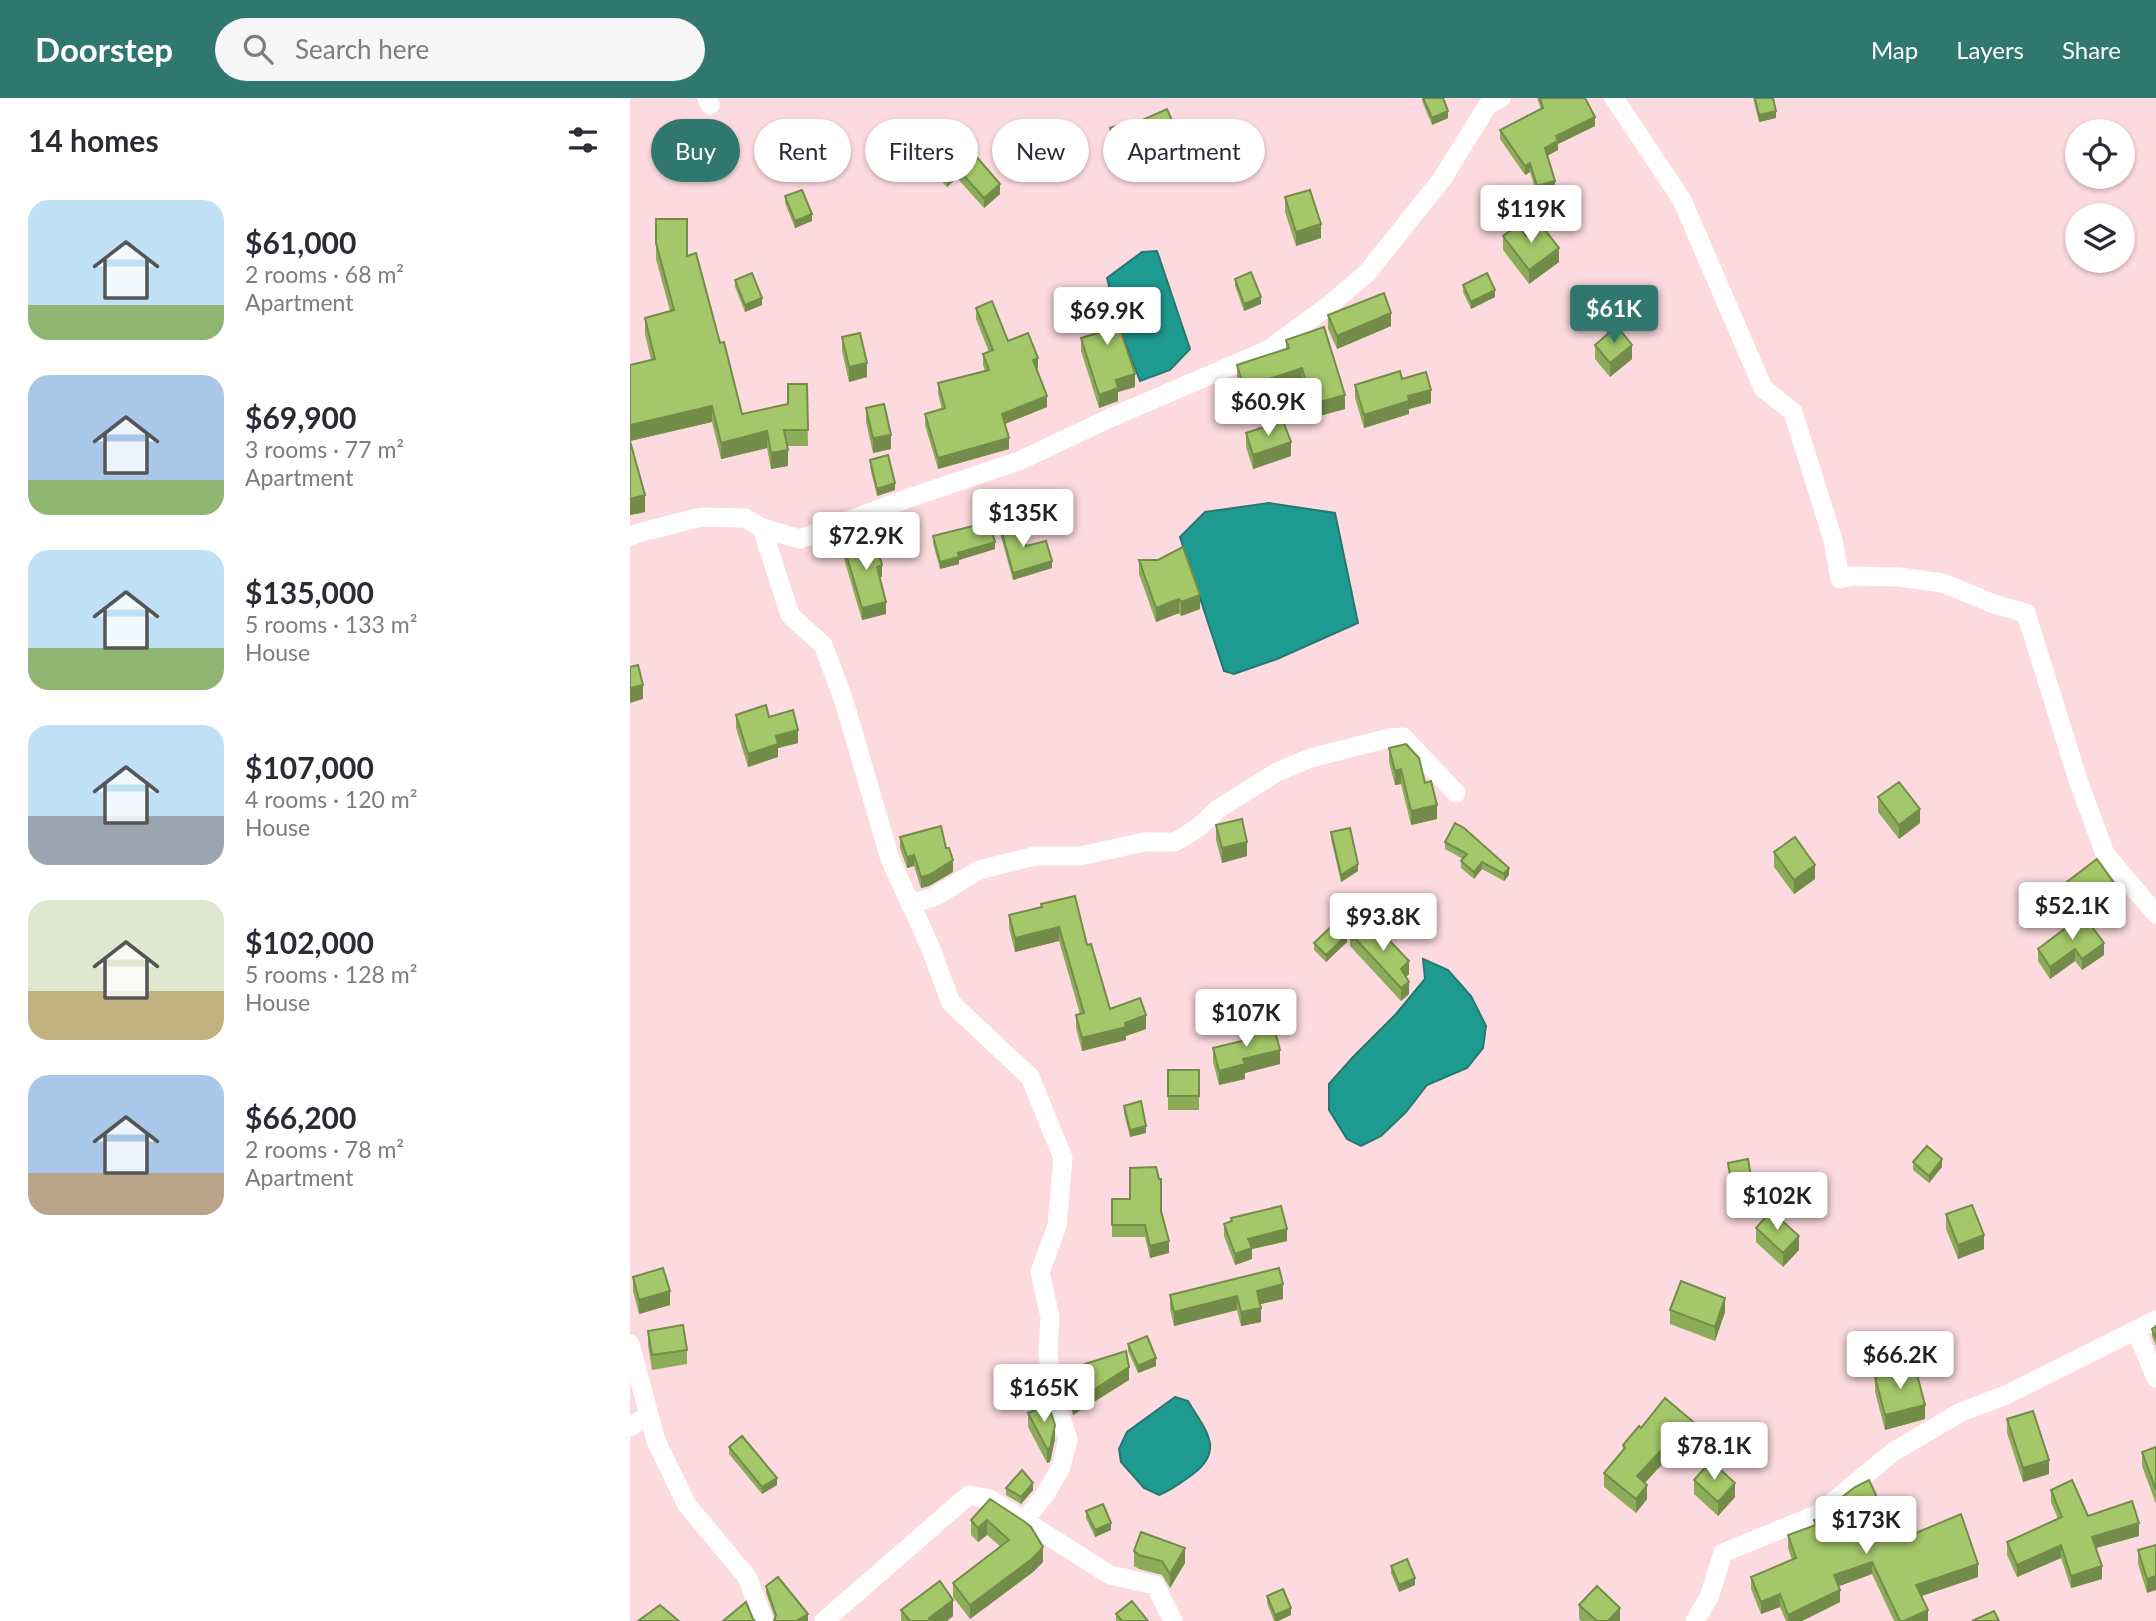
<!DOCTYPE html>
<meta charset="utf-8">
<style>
body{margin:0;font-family:Lato,sans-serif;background:#f7f7f7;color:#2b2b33;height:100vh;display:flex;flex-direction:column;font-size:26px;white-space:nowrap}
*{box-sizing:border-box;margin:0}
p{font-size:23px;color:#7c7c81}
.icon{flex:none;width:38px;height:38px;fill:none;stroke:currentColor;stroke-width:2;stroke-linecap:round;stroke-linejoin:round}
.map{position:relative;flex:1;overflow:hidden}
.sheet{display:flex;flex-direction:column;background:#fff;width:630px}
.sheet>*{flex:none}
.hud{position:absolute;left:21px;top:21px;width:665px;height:63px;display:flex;gap:14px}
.buttons{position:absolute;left:1435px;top:21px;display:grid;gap:14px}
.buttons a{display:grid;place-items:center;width:70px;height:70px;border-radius:50%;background:#fff;box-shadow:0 2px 5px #0004;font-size:35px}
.price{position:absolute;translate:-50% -60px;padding:0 16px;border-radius:7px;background:#fff;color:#222;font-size:23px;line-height:46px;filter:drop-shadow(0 2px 4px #0008)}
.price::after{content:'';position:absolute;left:50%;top:42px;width:21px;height:16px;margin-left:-10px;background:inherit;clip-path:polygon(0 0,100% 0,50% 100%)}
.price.current{background:#2f776f;color:#fff}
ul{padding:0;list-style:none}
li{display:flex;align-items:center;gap:21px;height:175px;padding:0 28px}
li span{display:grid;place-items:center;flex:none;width:196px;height:140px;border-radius:21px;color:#555}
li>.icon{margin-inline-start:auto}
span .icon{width:84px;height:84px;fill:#fffc;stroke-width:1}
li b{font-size:30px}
h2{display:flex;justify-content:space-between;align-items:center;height:84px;padding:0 28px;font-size:30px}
.pill{padding:0 24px;border-radius:32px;background:#fff;box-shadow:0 2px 5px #0004;font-size:24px;line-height:63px}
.pill.current{background:#2f776f;color:#fff}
header{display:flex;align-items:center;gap:42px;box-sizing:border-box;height:98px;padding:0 35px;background:#2f776f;color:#fff}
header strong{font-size:33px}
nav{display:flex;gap:38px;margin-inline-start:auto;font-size:24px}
.search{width:490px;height:63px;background:#f7f7f7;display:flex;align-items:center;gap:18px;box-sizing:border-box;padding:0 24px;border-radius:38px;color:#7c7c81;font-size:26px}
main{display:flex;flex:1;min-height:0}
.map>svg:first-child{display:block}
.water{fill:#1e9b91;stroke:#267771;stroke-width:2}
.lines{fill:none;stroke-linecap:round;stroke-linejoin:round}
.minor{stroke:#fff;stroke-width:19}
.wall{fill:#8dac5a}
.shaded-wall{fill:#738c4a}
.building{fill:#a4c869;stroke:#738c4a;stroke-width:2}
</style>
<header>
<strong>Doorstep</strong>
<div class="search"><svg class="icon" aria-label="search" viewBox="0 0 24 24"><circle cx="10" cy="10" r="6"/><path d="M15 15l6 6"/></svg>Search here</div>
<nav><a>Map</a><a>Layers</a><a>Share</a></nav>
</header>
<main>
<section class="sheet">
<h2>14 homes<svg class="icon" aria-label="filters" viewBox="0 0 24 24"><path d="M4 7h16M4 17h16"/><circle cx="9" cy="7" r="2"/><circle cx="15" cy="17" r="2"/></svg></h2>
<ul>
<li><span style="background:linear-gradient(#bfe0f5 75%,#8fb573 0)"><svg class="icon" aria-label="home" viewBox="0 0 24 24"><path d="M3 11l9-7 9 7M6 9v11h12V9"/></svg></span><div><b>$61,000</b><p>2 rooms · 68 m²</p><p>Apartment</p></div></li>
<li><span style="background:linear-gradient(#a9c7e8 75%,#8fb573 0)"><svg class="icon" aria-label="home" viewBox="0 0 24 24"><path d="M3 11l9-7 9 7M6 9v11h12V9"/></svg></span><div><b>$69,900</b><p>3 rooms · 77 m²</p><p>Apartment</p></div></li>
<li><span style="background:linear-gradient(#bfe0f5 70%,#8fb573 0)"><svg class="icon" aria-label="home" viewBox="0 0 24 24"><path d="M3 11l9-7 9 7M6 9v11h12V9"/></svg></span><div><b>$135,000</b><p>5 rooms · 133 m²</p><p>House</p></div></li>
<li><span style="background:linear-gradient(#bfe0f5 65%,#9aa5b1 0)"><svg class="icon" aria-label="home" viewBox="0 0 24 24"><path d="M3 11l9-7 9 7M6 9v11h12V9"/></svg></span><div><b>$107,000</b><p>4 rooms · 120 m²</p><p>House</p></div></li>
<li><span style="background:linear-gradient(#dfe7d0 65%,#c2b280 0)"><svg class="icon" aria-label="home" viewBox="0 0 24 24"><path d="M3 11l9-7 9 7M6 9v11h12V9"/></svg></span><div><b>$102,000</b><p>5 rooms · 128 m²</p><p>House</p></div></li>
<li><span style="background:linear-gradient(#a9c7e8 70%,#b9a48a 0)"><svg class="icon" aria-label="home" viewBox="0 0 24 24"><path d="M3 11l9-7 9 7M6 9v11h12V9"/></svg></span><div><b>$66,200</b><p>2 rooms · 78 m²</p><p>Apartment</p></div></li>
</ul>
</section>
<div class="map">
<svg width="1526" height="1523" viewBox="0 0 1526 1523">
<rect width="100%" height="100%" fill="#fcdadf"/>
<path class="water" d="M527 153 560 251 540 272 510 283 490 231 477 180 512 154Z
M639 405 705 415 728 525 647 561 604 576 594 573 550 439 575 414Z
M793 861 818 872 841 898 856 928 853 950 837 970 797 987 776 1014 751 1038 731 1048 717 1041 699 1012V986L723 959 766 916 795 881Z
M545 1299 558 1303C574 1331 596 1351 563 1376 552 1384 542 1392 529 1397L514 1390 491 1364 489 1351 497 1334Z"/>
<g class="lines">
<path class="minor" d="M77 0 80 7
M984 0 1052 102 1133 290 1163 314 1203 442 1210 481 1221 478 1269 479 1313 485 1364 506 1396 515 1448 682 1475 756 1526 816
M132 430 160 517 193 547 214 603 260 761 299 846 321 905 400 979 433 1060 427 1128 410 1174 420 1219 418 1254 420 1272 426 1305 438 1341 431 1369 416 1395 394 1423
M0 439 8 435 71 419 115 420 132 430 170 441 279 400 389 363 480 320 638 252 698 208 736 176 812 81 858 7 871 0
M280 806 304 799 349 772 405 758H450L514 744H545L569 729 588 711 647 674 681 660 759 640 773 639 826 695
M1506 1232 1526 1280
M0 1246 26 1343 57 1407 117 1479 134 1523
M0 1329 19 1317
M194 1523 339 1397 360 1401 480 1477 525 1487 543 1523
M1065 1523 1079 1499 1093 1455 1188 1416 1263 1354 1331 1314 1376 1297 1526 1222"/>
</g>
<path class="wall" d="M792 0H813L818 20 802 27 792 3Z
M907 0H955L965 28 928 46V52L917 58 925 92 907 97 900 74 895 77 870 41V32L911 11Z
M1123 0H1143L1146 20 1129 24Z
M506 25 552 59 491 78 480 44V30Z
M330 36 347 59 370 96 354 110 327 80 317 89 294 65V54Z
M155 98 182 123 165 130 155 105Z
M655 99 691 140 666 148 655 114Z
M26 121 57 158 90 245 112 316 158 306 177 286 178 348H158V368L141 371 137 350 91 361 82 324 0 343 15 414 0 417V267L21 262 15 236V220L40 213 26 161Z
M873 138H896L929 164 899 186 873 152Z
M605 181 631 206 614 213 605 188Z
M105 182 132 207 115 214 105 189Z
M833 187 865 199 841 211 833 194Z
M461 200 487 223 505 289 488 294V303L469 310 451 253V240L467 235 461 213Z
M346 210 408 270 406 271 417 309 375 326 379 351 308 371 295 327V316L312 311 308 296V285L355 273 353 267V256L359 254 346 221Z
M698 217 761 228 707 251 698 231Z
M212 239 237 279 219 284 212 253Z
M656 242 715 311 682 320 672 284 614 303 607 281V267L656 251Z
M965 247 1002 261 980 279 965 261Z
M772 281 801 305 779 311V316L734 330 725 300V287Z
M236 310 261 351 243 355 236 324Z
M616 335 661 358 623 371 616 349Z
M240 362 265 392 247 398 240 369Z
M370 428 396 448 422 470 383 482 370 435Z
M303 438 365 451 329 462V466L310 471 303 445Z
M214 449 252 479H250L256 516 232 522 214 461Z
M509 462 570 511 551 518 549 515 526 524 509 476Z
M106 617 139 619 168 645 148 650V659L118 669 106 630Z
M759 650 795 685 807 721 781 727 771 686 765 687 759 664Z
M1248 699 1290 725 1269 741 1248 714Z
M586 727 617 758 592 765 586 742Z
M701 734 728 773 711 784 701 741Z
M270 739 323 774 299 788 291 790 284 768 277 770 270 750Z
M815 744 879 777 874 783 852 771 844 781 831 770V763L833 761 815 751Z
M1144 754 1185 781 1164 796 1144 769Z
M1425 793 1487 802 1461 821 1454 819 1474 857 1452 872 1445 863 1420 881 1408 863V851L1453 818 1425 806Z
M411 806 457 847 480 911 516 931 496 938V942L452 953 446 930V917L450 916 429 843 385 854 379 830V817L411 809Z
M720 835 751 842 779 876 776 879 779 896 771 903 720 848Z
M717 844 696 864 684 852V845Z
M618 936 650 966 615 975V981L589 987 583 964V950L618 941Z
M538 972H569V1012H538Z
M494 1008 516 1035 500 1039 494 1015Z
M1283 1064 1312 1069 1299 1085 1283 1072Z
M1098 1065 1122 1085V1092L1111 1094 1101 1090Z
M482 1101 531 1113 539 1155 520 1160 515 1139H482Z
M1316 1116 1354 1151 1328 1161 1316 1131Z
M601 1120 657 1143 622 1151V1161L605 1167 594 1138V1126L601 1124Z
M1126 1130 1169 1152 1153 1169 1126 1144Z
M3 1179 40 1207 9 1216 3 1193Z
M540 1197 653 1201 630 1206 631 1224 611 1228 607 1212 544 1228 540 1211Z
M1040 1212 1095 1214 1085 1243 1040 1226Z
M1526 1228V1248L1522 1238V1231Z
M18 1233 57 1252V1266L22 1272 18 1247Z
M498 1246 526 1268 508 1275 498 1253Z
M436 1278 499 1282 443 1317 436 1291Z
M1245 1279 1295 1321 1255 1332 1245 1294Z
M1035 1300 1067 1341 1055 1355 1048 1349 1015 1385 1017 1401 1006 1415 974 1389V1375L993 1353V1347L1011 1330Z
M398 1315 425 1341 420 1364 417 1365 398 1329Z
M1377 1321 1419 1376 1393 1384 1377 1335Z
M99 1349 147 1387 132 1396 99 1356Z
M1526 1349V1406L1512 1368V1354Z
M1064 1382 1105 1399 1088 1418 1064 1396Z
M376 1390 403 1392 391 1406 376 1397Z
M1421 1392 1458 1418 1509 1438 1466 1450 1472 1481 1441 1490 1431 1460 1387 1479 1377 1457V1444L1428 1421 1421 1404Z
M1212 1399 1267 1443 1348 1479 1291 1498 1298 1523H1264L1242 1476 1209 1488 1210 1504 1172 1523H1156L1150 1509 1131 1516 1121 1491V1479L1162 1462 1158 1450V1437L1184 1428V1422L1213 1412Z
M360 1401 413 1464 403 1474 340 1521 323 1499V1485L371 1449 357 1437 348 1444 341 1437V1422Z
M456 1413 481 1432 465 1439 456 1420Z
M1526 1447 1517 1495 1508 1466V1452Z
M504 1453 555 1465 540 1490 532 1477 509 1471 504 1468Z
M761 1468 785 1487 769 1494 761 1475Z
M136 1488 178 1523 145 1520 136 1495Z
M637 1498 661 1517 648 1523H644L637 1505Z
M949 1507 990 1523H951L949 1521Z
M271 1512 323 1518 317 1523H271Z
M486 1516 518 1523H486Z"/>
<path class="shaded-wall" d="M818 13V20L802 27V20Z
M1146 13V20L1129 24V17Z
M965 19V28L928 46V52L915 59V50L926 38Z
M552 45V59L491 78V64Z
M900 65V74L895 77V68Z
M327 70V80L317 89V79Z
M925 83V92L907 97V88Z
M370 86V96L354 110V100Z
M182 116V123L165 130V123Z
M691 126V140L666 148V134Z
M929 150V164L899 186V172Z
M865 192V199L841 211V204Z
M631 199V206L614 213V206Z
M132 200V207L115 214V207Z
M761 215V228L707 251V238Z
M1002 247V261L980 279V265Z
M408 260V270L403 272V262Z
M237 265V279L219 284V269Z
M672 270V284L614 303V289Z
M505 276V289L488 294V303L469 310V297L486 282Z
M801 292V305L779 311V316L734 330V317L778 298Z
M715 297V311L682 320V306Z
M417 298V309L372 327V316Z
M82 308V324L0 343V327Z
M137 333V350L91 361V345Z
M261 337V351L243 355V340Z
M379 340V351L308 371V360Z
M661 344V358L623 371V357Z
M158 352V368L141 371V355Z
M265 385V392L247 398V391Z
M15 397V414L0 417V401Z
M365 444V451L329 462V466L310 471V464L328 455Z
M422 463V470L383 482V475Z
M252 467V479L247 480V469Z
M570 497V511L551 518V504Z
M549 501V515L526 524V510Z
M256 504V516L232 522V510Z
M13 587V601L0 605V590Z
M168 632V645L148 650V659L118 669V656L146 638Z
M771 671V686L765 687V673Z
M807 707V721L781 727V713Z
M1290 711V725L1269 741V727Z
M617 744V758L592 765V750Z
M284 757V768L277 770V759Z
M323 762V774L299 788 291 790V779Z
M852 764V771L844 781V774Z
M728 766V773L711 784V777Z
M1185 767V781L1164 796V782Z
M879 770V777L874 783V776Z
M1487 789V802L1461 821V808Z
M429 829V843L385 854V840Z
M717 837V844L696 864V857Z
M1474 845V857L1452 872V861Z
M1445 851V863L1420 881V869Z
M779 863V876L771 884V871Z
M779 884V896L771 903V890Z
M516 917V931L496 938V942L452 953V940Z
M650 952V966L615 975V981L589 987V973L613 961Z
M516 1028V1035L500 1039V1032Z
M1312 1061V1069L1299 1085V1078Z
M657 1131V1143L622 1151V1161L605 1167V1156L618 1141Z
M1354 1137V1151L1328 1161V1147Z
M1169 1138V1152L1153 1169V1155Z
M539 1143V1155L520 1160V1148Z
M653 1186V1201L627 1207V1193Z
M40 1193V1207L9 1216V1202Z
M607 1198V1212L544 1228V1214Z
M1095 1200V1214L1085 1243V1229Z
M631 1210V1224L611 1228V1214Z
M526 1260V1268L508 1275V1268Z
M499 1269V1282L443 1317V1305Z
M1295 1307V1321L1255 1332V1317Z
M425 1327V1341L420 1364 417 1365V1351Z
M1067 1327V1341L1055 1355V1341Z
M1048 1335V1349L1007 1393V1378Z
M1419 1362V1376L1393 1384V1370Z
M147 1380V1387L132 1396V1389Z
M403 1385V1392L391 1406V1399Z
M1105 1385V1399L1088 1418V1404Z
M1017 1387V1401L1006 1415V1401Z
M357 1422V1437L348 1444V1430Z
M481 1425V1432L465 1439V1432Z
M1509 1425V1438L1462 1451V1439Z
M1431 1447V1460L1387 1479V1467Z
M413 1449V1464L403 1474 340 1521V1507Z
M555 1450V1465L540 1490V1476Z
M1242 1464V1476L1204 1490V1477Z
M1348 1466V1479L1286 1500V1487Z
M1472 1468V1481L1441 1490V1478Z
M1526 1478V1492L1517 1495V1481Z
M785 1480V1487L769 1494V1487Z
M1210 1492V1504L1172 1523H1158V1517Z
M1150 1496V1509L1131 1516V1504Z
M323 1502V1518L317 1523H299V1520Z
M661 1510V1517L648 1523H645V1517Z
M990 1510V1523H978Z
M1298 1512V1523H1274Z
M178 1516V1523H166Z"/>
<path class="building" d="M793 0H813L818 13 802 20Z
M910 0H955L965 19 926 38 928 43 915 50 925 83 907 88 900 65 895 68 870 32 913 10Z
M1125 0H1143L1146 13 1129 17Z
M537 11 552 45 491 64 480 30 505 22 506 25Z
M324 26 330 36 332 35 347 54 344 56 370 86 354 100 327 70 317 79 294 54Z
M172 92 182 116 165 123 155 98Z
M680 92 691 126 666 134 655 99Z
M26 121H57V158L66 155 90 245 94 244 112 316 158 306V286H177L178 332H154L158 352 141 355 137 333 91 345 82 308 0 327V267L25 261 15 220 44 212 26 145Z
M888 127 896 138 911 127 929 150 899 172 873 138Z
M621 174 631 199 614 206 605 181Z
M122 175 132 200 115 207 105 182Z
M857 175 865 192 841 204 833 187Z
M482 194 487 212 484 213 505 276 486 282 488 290 469 297 451 240 471 234 461 200Z
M754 195 761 215 707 238 698 217Z
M362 203 378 243 398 235 408 260 403 262 417 298 372 316 379 340 308 360 295 316 315 310 308 285 359 272 353 256 363 252 346 210Z
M987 228 1002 247 980 265 965 247Z
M694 229 715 297 682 306 672 270 614 289 607 267 659 250 656 242Z
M230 235 237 265 219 269 212 239Z
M770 273 772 281 796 274 801 292 778 298 779 303 734 317 725 287Z
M254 306 261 337 243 340 236 310Z
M653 323 661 344 623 357 616 335Z
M0 343 15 397 0 401Z
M258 357 265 385 247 391 240 362Z
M388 422 396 448 416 443 422 463 383 475 370 428Z
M359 424 365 444 328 455 329 459 310 464 303 438Z
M244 440 252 467 247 469 256 504 232 510 214 449Z
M553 449 570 497 551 504 549 501 526 510 509 462H528Z
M8 567 13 587 0 590V569Z
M136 607 139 619 163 612 168 632 146 638 148 646 118 656 106 617Z
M776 646 789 660 795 685 801 683 807 707 781 713 771 671 765 673 759 650Z
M1269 684 1290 711 1269 727 1248 699Z
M612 721 617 744 592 750 586 727Z
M825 725 834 730 879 770 874 776 852 764 844 774 831 763 837 756 815 744Z
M311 728 316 750H319L323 762 299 777 291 779 284 757 277 759 270 739Z
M720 730 728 766 711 777 701 734Z
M1165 739 1185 767 1164 782 1144 754Z
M1467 761 1487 789 1461 808 1425 793Z
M445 798 457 847 461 846 480 911 510 900 516 917 495 925 496 929 452 940 446 917 454 915 429 829 385 840 379 817 412 809 411 806Z
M1453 817 1474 845 1452 861 1445 851 1420 869 1408 851Z
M738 823 751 842 755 838 779 863 771 871 779 884 771 890 720 835Z
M705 825 717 837 696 857 684 845Z
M644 929 650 952 613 961 615 966 589 973 583 950 620 941 618 936Z
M538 972H569V998H538Z
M511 1003 516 1028 500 1032 494 1008Z
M1297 1048 1312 1061 1299 1078 1283 1064Z
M1118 1061 1122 1085 1111 1087 1101 1083 1098 1065Z
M526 1069 529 1081H531V1113L539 1143 520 1148 515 1127H482V1101H500V1070Z
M1342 1107 1354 1137 1328 1147 1316 1116Z
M651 1108 657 1131 618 1141 622 1150 605 1156 594 1126 602 1123 601 1120Z
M1141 1113 1169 1138 1153 1155 1126 1130Z
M33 1170 40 1193 9 1202 3 1179Z
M649 1170 653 1186 627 1193 631 1210 611 1214 607 1198 544 1214 540 1197Z
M1051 1183 1095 1200 1085 1229 1040 1212Z
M53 1227 57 1252 22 1257 18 1233Z
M1526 1228V1241L1522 1231Z
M517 1238 526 1260 508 1268 498 1246Z
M496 1253 499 1269 443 1305 436 1278 455 1266Z
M1285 1269 1295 1307 1255 1317 1245 1279Z
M1035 1300 1067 1327 1055 1341 1048 1335 1007 1378 1017 1387 1006 1401 974 1375 995 1350 993 1347 1009 1328 1011 1330Z
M418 1306 425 1327 420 1350 417 1351 398 1315Z
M1403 1313 1419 1362 1393 1370 1377 1321Z
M112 1338 147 1380 132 1389 99 1349Z
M1526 1349V1392L1512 1354Z
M1081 1363 1105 1385 1088 1404 1064 1382Z
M392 1372 403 1385 391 1399 376 1390Z
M1239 1382 1267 1443 1331 1416 1348 1466 1286 1487 1298 1512 1274 1523H1270L1242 1464 1204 1477 1210 1492 1158 1517 1150 1496 1131 1504 1121 1479 1166 1460 1158 1437 1186 1427 1184 1422 1217 1410 1212 1399 1225 1389Z
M1442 1382 1458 1418 1502 1403 1509 1425 1462 1439 1472 1468 1441 1478 1431 1447 1387 1467 1377 1444 1432 1419 1421 1392Z
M360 1401 395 1424 401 1429 413 1449 403 1460 340 1507 323 1485 379 1442 357 1422 348 1430 341 1422Z
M473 1406 481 1425 465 1432 456 1413Z
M511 1434 555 1450 540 1476 532 1463 509 1457 504 1453Z
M1526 1447V1478L1517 1481 1508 1452Z
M777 1461 785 1480 769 1487 761 1468Z
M148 1479 178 1516 166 1523H144L146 1517 136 1488Z
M310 1483 323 1502 299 1520 300 1523H280L271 1512Z
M967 1488 990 1510 978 1523H967L949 1507Z
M653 1491 661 1510 645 1517 637 1498Z
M502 1503 518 1523H492L486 1516Z
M116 1504 123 1521 125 1523H93Z
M30 1507 49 1523H8Z
M1364 1513 1369 1523H1342Z"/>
</svg>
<div class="buttons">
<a><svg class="icon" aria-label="locate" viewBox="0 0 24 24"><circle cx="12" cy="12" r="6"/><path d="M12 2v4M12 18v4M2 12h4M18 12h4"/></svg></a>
<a><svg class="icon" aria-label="layers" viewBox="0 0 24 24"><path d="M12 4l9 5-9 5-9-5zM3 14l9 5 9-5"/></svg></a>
</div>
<b class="price" style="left:901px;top:147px">$119K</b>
<b class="price current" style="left:984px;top:247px">$61K</b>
<b class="price" style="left:477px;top:249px">$69.9K</b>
<b class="price" style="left:638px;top:340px">$60.9K</b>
<b class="price" style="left:393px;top:451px">$135K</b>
<b class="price" style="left:236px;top:474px">$72.9K</b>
<b class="price" style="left:1442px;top:844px">$52.1K</b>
<b class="price" style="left:753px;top:855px">$93.8K</b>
<b class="price" style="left:616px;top:951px">$107K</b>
<b class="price" style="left:1147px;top:1134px">$102K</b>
<b class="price" style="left:1270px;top:1293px">$66.2K</b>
<b class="price" style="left:414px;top:1326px">$165K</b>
<b class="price" style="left:1084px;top:1384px">$78.1K</b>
<b class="price" style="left:1236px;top:1458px">$173K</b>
<div class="hud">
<a class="pill current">Buy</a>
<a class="pill">Rent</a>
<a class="pill">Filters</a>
<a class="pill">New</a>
<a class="pill">Apartment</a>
</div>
</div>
</main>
